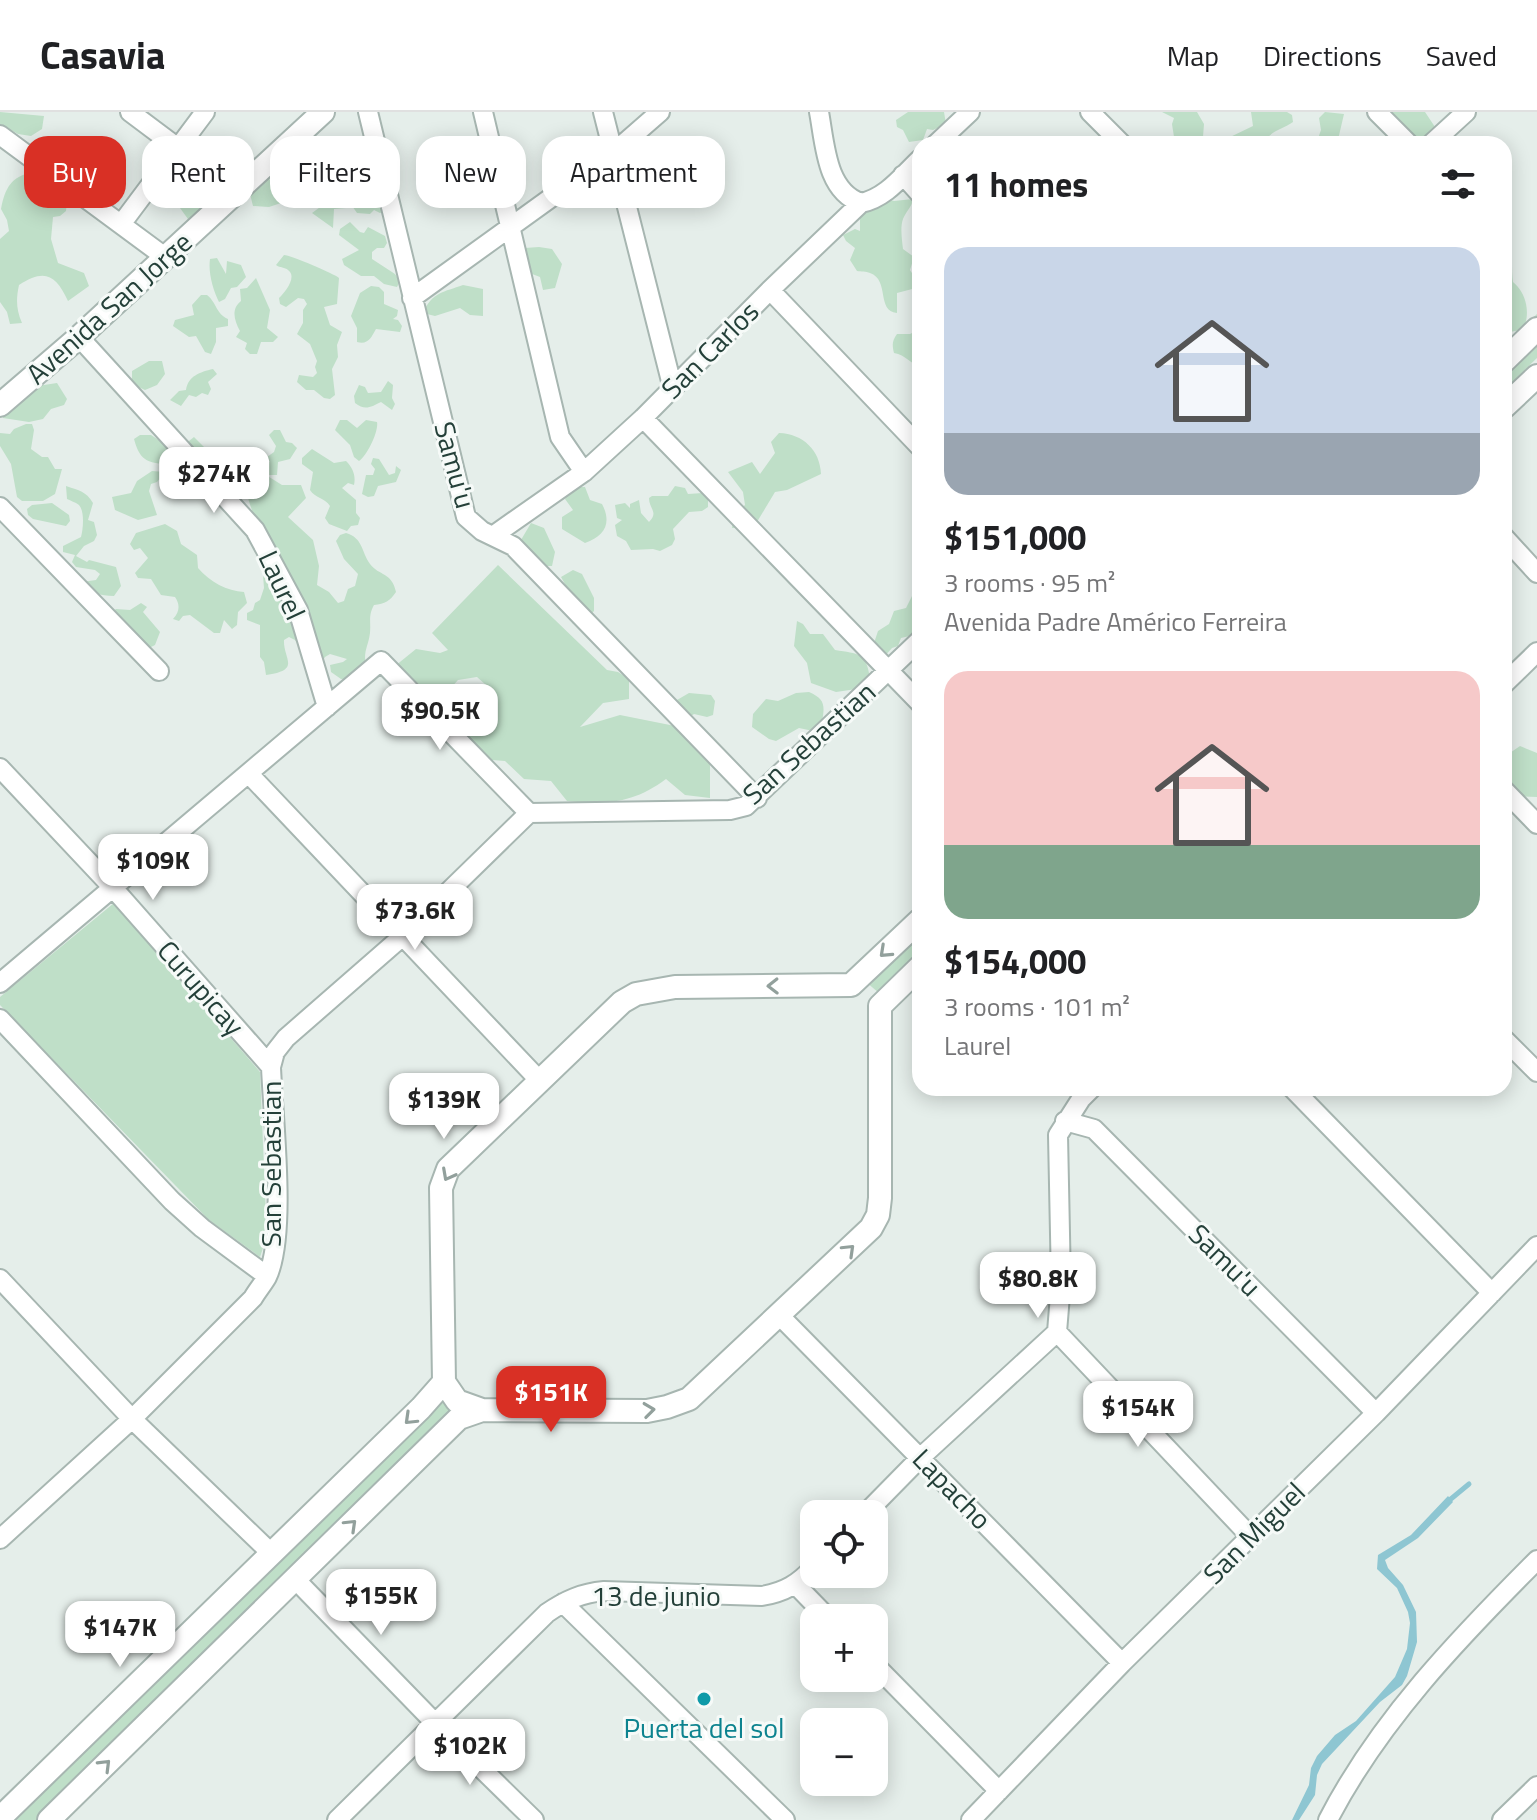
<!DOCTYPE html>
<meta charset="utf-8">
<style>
body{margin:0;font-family:"Titillium Web",sans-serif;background:#f2f2f2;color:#202124;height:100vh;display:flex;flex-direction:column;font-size:30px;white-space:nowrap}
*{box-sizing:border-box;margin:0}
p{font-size:26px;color:#757577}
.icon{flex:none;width:44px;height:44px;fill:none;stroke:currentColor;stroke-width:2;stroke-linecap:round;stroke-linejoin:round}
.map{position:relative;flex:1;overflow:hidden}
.panel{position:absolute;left:912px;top:24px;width:600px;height:960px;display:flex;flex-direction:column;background:#fff;border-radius:24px;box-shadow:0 4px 20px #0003}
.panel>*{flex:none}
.guide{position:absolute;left:24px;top:24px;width:760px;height:72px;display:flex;gap:16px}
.buttons{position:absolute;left:800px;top:1388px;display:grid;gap:16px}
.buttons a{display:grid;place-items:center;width:88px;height:88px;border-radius:16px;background:#fff;box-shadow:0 4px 20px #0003;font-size:40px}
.price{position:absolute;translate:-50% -68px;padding:0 18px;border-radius:16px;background:#fff;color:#222;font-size:26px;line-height:52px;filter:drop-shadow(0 2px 4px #0008)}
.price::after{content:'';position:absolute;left:50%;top:48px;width:24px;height:18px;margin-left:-12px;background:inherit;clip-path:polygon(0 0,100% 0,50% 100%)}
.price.current{background:#d93025;color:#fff}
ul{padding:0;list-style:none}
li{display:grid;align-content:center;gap:16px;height:424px;padding:0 32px}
li span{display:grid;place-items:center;height:248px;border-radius:24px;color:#555}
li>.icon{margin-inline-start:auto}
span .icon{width:144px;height:144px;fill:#fffc;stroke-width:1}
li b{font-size:34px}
h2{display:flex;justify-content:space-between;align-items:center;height:96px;padding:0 32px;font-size:34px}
.chip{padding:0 28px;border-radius:24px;background:#fff;box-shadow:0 4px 20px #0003;font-size:28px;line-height:72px}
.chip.current{background:#d93025;color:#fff}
header{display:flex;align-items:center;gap:48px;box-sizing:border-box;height:112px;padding:0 40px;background:#fff;border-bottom:2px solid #e0e0e0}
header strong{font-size:38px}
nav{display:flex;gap:44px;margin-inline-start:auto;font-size:28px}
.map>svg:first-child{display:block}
.green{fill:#bfdfc8}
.water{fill:#8ec6d2}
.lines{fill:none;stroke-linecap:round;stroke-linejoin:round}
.stream{stroke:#8ec6d2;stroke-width:5}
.minor-casing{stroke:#a7b6b1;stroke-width:22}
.tertiary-casing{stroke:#a7b6b1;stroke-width:26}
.minor{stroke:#fff;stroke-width:18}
.tertiary{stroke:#fff;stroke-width:22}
.oneway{stroke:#92a09c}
.culture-dot{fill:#0f9aa8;stroke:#f6faf8;stroke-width:3}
.labels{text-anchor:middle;stroke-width:6;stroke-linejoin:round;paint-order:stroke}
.street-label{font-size:28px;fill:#244039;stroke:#f6faf8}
.culture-label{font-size:28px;fill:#0d838f;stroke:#f6faf8}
</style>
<header>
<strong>Casavia</strong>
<nav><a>Map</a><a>Directions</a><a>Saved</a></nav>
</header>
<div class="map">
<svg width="1537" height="1708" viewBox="0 0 1537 1708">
<rect width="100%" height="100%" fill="#e5eeea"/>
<path class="green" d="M0 0 44 4 42 17 31 24 18 22 0 12Z
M908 0H944L946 12 933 18 927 17 923 28 909 30 903 18 897 15 896 8Z
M1162 0H1197L1204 12 1203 25 1197 27 1191 26 1186 31 1174 25 1172 12 1174 6Z
M1251 0H1287L1292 3 1293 10C1283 17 1267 20 1265 32H1219V27H1226L1253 14Z
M1325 0 1344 2 1337 32H1316L1321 18 1319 6Z
M1382 0H1425L1441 24 1430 31H1416Z
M197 24 217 33 221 45 240 55 239 61 229 69 222 70C213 60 206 38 191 51 184 57 186 55 184 64L193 75V81L204 89C202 99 199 106 188 107L180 96 168 88 173 76 179 73 176 65 170 61 171 55Z
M359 36 366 38 367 45 377 62 374 67H367C361 73 359 76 361 84L366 87 379 88 386 99 380 101 374 98 370 102 357 101 350 91 346 96 334 97 333 116 312 101 338 82 339 63 352 57 355 52 349 48 347 42Z
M32 60 45 62 68 79 66 99 60 104 53 105 51 127 58 151 84 161 89 174 68 189C56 163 45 156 19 173 16 187 16 197 22 211L10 212 7 200 0 190V127L9 119 7 108 1 97C5 76 11 65 32 60Z
M269 67 274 71 281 72 285 84 284 90 269 95 253 94 250 82 262 69Z
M887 87 894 89 913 87C912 95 906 99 903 107 900 115 902 128 903 137L914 145 910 158 917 169 916 176 897 181V201C876 199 890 168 870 161 866 159 861 160 857 159L850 148 855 136 846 129 843 123 855 117 860 119V100Z
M350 110 360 120 364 121 368 115 385 124 387 131 384 136H377L372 140V147L395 162 400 169 397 175 384 172 374 164H361L344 153 342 147 359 138 339 123 340 117Z
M1504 111C1516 126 1510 151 1513 170 1525 180 1530 197 1525 213L1537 202V246L1504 278V235L1521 218 1504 221Z
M539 135 552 137 562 152 555 176 543 178 540 165 527 160 522 149 525 136Z
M284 143C290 143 335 162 339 166L337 192 324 195 330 213 342 220 337 233 338 245 332 257 335 283 330 287 324 286 314 278H306L297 270 299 263 313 265 317 261 315 255 317 249 310 232 297 222 303 211V198L307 192 304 187 298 186 286 195 280 192 279 186C284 181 298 165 288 158 285 155 280 156 276 153Z
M217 146 226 162 227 149 241 153 246 165 237 175 231 176 225 187 219 190C213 178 208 161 210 147Z
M256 166 270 198 267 216 278 225 273 230H261L257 242H250L245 237 247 231 236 225 240 219C234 208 231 197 241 189L240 177 247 176Z
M463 173 483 177V204L470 203 460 196 435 204 423 201C432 180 444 180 463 173Z
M371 174 379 175 384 180V192L398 198 397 204 393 207 398 208 402 214 400 220 376 217C371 226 368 233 357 230V216L351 204 360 181Z
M201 183H207C217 191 216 202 228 207V214L216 216V230L211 242 205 240 196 224 189 225 173 214 175 208 194 203 192 193Z
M916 219 920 223V254C910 252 906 243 894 241 892 233 892 229 897 222H910Z
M149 249H162L165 262 157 273 145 278 132 272V259Z
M213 257 217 262 208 270 211 277 208 283 202 281 196 285 189 283 181 294 170 288 179 279 186 278C188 264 200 260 213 257Z
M388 269 393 273 392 286 395 292 392 298 381 290C371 295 365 299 355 291L354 284 359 273 365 275 368 281 381 280Z
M39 271 44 273 57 271 67 287 64 293 51 297 43 307 29 310 3 306 2 300Z
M340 308H347L357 316 366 308 377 310C379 319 367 344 359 349L354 345 350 333 335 318Z
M26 312H32L34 318 31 337 42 345H48L55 357H62L55 382 43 389H22L17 385 11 352 0 334V321L10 322 14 317Z
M274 318H280L286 330 292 331 297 336 290 347 278 350 277 363H266L282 373H301L306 386 288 405 313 428 319 454 317 473 329 480 338 491 344 489 348 477 355 474 358 462 344 447 336 429 340 423 346 421C363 426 361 439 370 452 379 464 392 460 396 480 390 489 385 492 374 493 368 504 371 509 370 521 368 536 363 538 366 555L354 568 341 567 331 560 330 553 343 550 347 547 330 542 325 545 322 550 309 549 295 528 289 525 284 528C283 547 302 558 266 563L264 550 260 545V513L247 508V501L253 498 255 491 260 488 264 476 263 463 283 460 287 455 266 420 255 413C255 399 245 388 248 375L264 364 254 362 252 355 270 350 267 345 274 340 276 334 269 323Z
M779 321C803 322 820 338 821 362L787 378 775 380 754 415 732 416 734 402 745 393 743 380 728 360 752 350 760 362 775 341 771 330Z
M140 323H151L168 334 166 347 162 352C144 350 139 345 134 327Z
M194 325 211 342 225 341 230 345 233 358 226 369 214 365 207 347 195 349 187 335 189 329Z
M312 337 334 351 346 349C353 356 356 364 354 373L348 371 342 376 356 388V401L360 406 358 413 351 414 347 419 329 412 325 406 330 394C325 386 315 386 310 378L313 360 302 352V346Z
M373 346 379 347 389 363 395 361 396 354 401 358 396 370 378 374 374 384 368 385 362 382 366 363H373L375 357 371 352Z
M152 359 165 360 157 370 151 372 149 379 157 403 138 408 115 398 112 385 131 381 137 369Z
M66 374C78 378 86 379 93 391L88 408 94 410 97 423 94 429 84 434 76 444 87 450 89 448 116 455 121 474 114 484C100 484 91 481 82 470L96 468 100 462 95 458 76 455 72 450 75 443 63 440V434L81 425C83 417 85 400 79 393 75 390 71 389 67 387Z
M675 374 685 376 688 382 703 381 708 386V395L702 399 689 400 673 417 675 427 672 433 660 439 653 437 631 438 626 429 617 424 615 413 622 408 617 406 615 393 625 391 630 396V392L639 388 641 401 649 410C659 400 649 397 649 386L652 384H668Z
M572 375H585L590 388 602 392C612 411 605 424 585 431L562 417V405L573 398 565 387Z
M52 391 69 403 70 409 66 414 33 407 28 403 27 397 32 393Z
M531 411 544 416 555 440 552 454H540L518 433Z
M165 412 177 419 181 432 197 443 198 456C210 470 227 479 244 480L247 491 238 500 237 513 232 517 224 508 220 521H214L190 503 183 504 179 509 173 507C180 500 180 492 175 485L161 483 151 467 138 466 135 461 148 446 140 436 134 438 130 432 136 421Z
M498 453 607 558 618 560 629 567V587L603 591 580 615 620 603 675 614 710 635V686L685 683 666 667C634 691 607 693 567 689L551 669 524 667 505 649 479 647 465 622 460 598 473 575 486 573 477 565 458 568 440 588 395 554 416 537 440 541 448 538 432 521Z
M573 458 582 462 594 486V499L585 508 573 512 568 500 574 488 561 465Z
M920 479 919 518 914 523 901 526 898 534 892 536 883 546 874 531 878 519 889 512 894 499 906 496 912 484Z
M141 491 147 495 143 500 160 520 155 533 149 536 143 534 111 501 116 497 130 498Z
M797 509 803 512 810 522H823L835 538C859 542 866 540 870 566L863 576 836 580 811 571 807 551 794 534Z
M809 580C825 587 825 593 822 610L813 619 799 616 776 629 769 627 752 615 753 602 766 587 778 589 796 581Z
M689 581 711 583 715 589 713 603 707 605 694 602 688 606 674 594 677 588Z
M1520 634 1537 641V685L1512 684 1504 675V645Z
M114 791 260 960 266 1105 265 1130 260 1145 209 1108 0 893V885Z
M920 807V849L879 881 866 870Z
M431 1281 459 1294 41 1708H0Z"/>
<path class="water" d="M1448 1384 1453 1390 1418 1426 1385 1448 1388 1456 1403 1473 1416 1500 1417 1530 1407 1564 1402 1573 1380 1590 1322 1652 1317 1663 1315 1683 1299 1708H1292L1309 1673 1311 1656 1317 1644 1335 1623 1356 1609 1395 1565 1407 1537 1410 1511 1408 1500 1397 1476 1377 1457 1378 1443 1411 1423Z"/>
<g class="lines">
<path class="stream" d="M1446 1391 1469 1372"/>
<g class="minor-casing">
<path id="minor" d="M130 0 178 36
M368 0 466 405 482 419 513 434 757 686
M483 0 560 325 584 360
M603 0 673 277
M819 0C825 32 826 79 861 91
M1090 0 1122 32
M1377 0 1409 32
M0 23 165 145
M936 32 970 0
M1431 32 1466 0
M903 63 920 82
M122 111 205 0
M770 178 920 335
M412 186 613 41 660 0
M79 225 255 418 298 498 327 595
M643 306 920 591
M0 395 159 559
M494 423 584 360 643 306 770 178 861 91C886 86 902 64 920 47
M1504 425 1537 461
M1504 572 1537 540
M0 656 114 777 271 955
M249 662 540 969
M1504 678 1537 712
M0 871 381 549 529 701
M0 907 172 1089 202 1116 267 1164
M1504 927 1537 960
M1292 976 1492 1181
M1065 1009 1094 1017 1376 1301
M0 1167 132 1307 271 1441
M780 1204 1122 1551
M1057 1220 1250 1424
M865 1402 921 1345 1057 1220 1061 1171 1058 1023 1081 987 1092 976
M0 1427 132 1307 253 1186C257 1179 263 1172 267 1165 287 1123 273 1006 271 955L275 940 286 926 404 823 529 701 730 698 746 694 920 528
M295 1467 435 1611 534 1708
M796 1473 828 1506
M563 1491 785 1708
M874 1552 999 1679
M337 1708 547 1501C566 1488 582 1481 604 1479L762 1484C785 1480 798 1472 814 1455
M971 1708 1122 1551 1376 1301 1537 1134
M1328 1708C1379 1609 1459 1526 1537 1448
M1502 1708 1537 1674"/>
</g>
<g class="tertiary-casing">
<path id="tertiary" d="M1504 249 1537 217
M0 293 79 225 323 0
M1504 295 1537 264
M444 1270 457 1289 482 1298
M0 1706 421 1296 444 1270 441 1076 448 1057 622 890 636 882 675 875 851 873 920 808
M49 1708 459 1306 482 1298 647 1299 667 1295 689 1287 871 1116 878 1103 880 1086V894L920 855"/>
</g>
<use href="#minor" class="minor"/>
<use href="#tertiary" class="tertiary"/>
</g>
<defs><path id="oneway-chevron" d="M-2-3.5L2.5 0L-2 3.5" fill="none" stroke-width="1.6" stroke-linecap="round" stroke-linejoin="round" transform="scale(2)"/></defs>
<g class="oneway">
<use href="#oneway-chevron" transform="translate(885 840) rotate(137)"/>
<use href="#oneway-chevron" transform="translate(773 874) rotate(179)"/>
<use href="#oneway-chevron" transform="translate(448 1063) rotate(118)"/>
<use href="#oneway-chevron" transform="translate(849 1138) rotate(-44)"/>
<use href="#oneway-chevron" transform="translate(649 1298) rotate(-7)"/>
<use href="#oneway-chevron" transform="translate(410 1307) rotate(136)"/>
<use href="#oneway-chevron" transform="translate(351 1413) rotate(-44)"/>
<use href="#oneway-chevron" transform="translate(105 1653) rotate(-45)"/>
</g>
<circle class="culture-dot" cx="704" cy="1587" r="8"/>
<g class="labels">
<g class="street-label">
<text transform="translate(109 196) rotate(-42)" y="10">Avenida San Jorge</text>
<text transform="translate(710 238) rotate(-45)" y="10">San Carlos</text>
<text transform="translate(455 353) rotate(75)" y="10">Samu'u</text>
<text transform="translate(282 473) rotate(65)" y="10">Laurel</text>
<text transform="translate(809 631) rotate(-42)" y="10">San Sebastian</text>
<text transform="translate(201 876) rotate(49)" y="10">Curupicay</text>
<text transform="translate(271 1052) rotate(-90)" y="10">San Sebastian</text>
<text transform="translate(1225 1148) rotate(45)" y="10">Samu'u</text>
<text transform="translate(952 1377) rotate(46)" y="10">Lapacho</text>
<text transform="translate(1254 1421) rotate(-45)" y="10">San Miguel</text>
<text x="656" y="1494">13 de junio</text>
</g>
<g class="culture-label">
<text x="704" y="1626">Puerta del sol</text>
</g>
</g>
</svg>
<div class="buttons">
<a><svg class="icon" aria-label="locate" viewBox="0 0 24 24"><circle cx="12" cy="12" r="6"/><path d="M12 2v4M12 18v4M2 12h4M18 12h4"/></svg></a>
<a>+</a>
<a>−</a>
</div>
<b class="price" style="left:214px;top:403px">$274K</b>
<b class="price" style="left:440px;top:640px">$90.5K</b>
<b class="price" style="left:153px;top:790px">$109K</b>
<b class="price" style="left:415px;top:840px">$73.6K</b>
<b class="price" style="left:444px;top:1029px">$139K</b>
<b class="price" style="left:1038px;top:1208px">$80.8K</b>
<b class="price current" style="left:551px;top:1322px">$151K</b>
<b class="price" style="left:1138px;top:1337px">$154K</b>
<b class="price" style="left:381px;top:1525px">$155K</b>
<b class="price" style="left:120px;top:1557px">$147K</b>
<b class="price" style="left:470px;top:1675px">$102K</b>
<div class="guide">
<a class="chip current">Buy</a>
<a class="chip">Rent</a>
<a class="chip">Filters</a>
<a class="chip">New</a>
<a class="chip">Apartment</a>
</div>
<section class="panel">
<h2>11 homes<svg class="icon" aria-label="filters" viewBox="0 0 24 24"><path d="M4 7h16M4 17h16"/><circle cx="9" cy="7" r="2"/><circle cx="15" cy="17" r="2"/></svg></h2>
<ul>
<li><span style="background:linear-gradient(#c9d6e8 75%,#9aa5b1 0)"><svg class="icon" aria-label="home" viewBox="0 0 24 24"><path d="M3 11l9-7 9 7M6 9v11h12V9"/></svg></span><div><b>$151,000</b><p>3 rooms · 95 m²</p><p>Avenida Padre Américo Ferreira</p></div></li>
<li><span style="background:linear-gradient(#f6c9c9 70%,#7fa58c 0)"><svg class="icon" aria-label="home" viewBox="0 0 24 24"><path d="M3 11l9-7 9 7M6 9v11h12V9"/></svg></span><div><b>$154,000</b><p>3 rooms · 101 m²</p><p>Laurel</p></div></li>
</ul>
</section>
</div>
